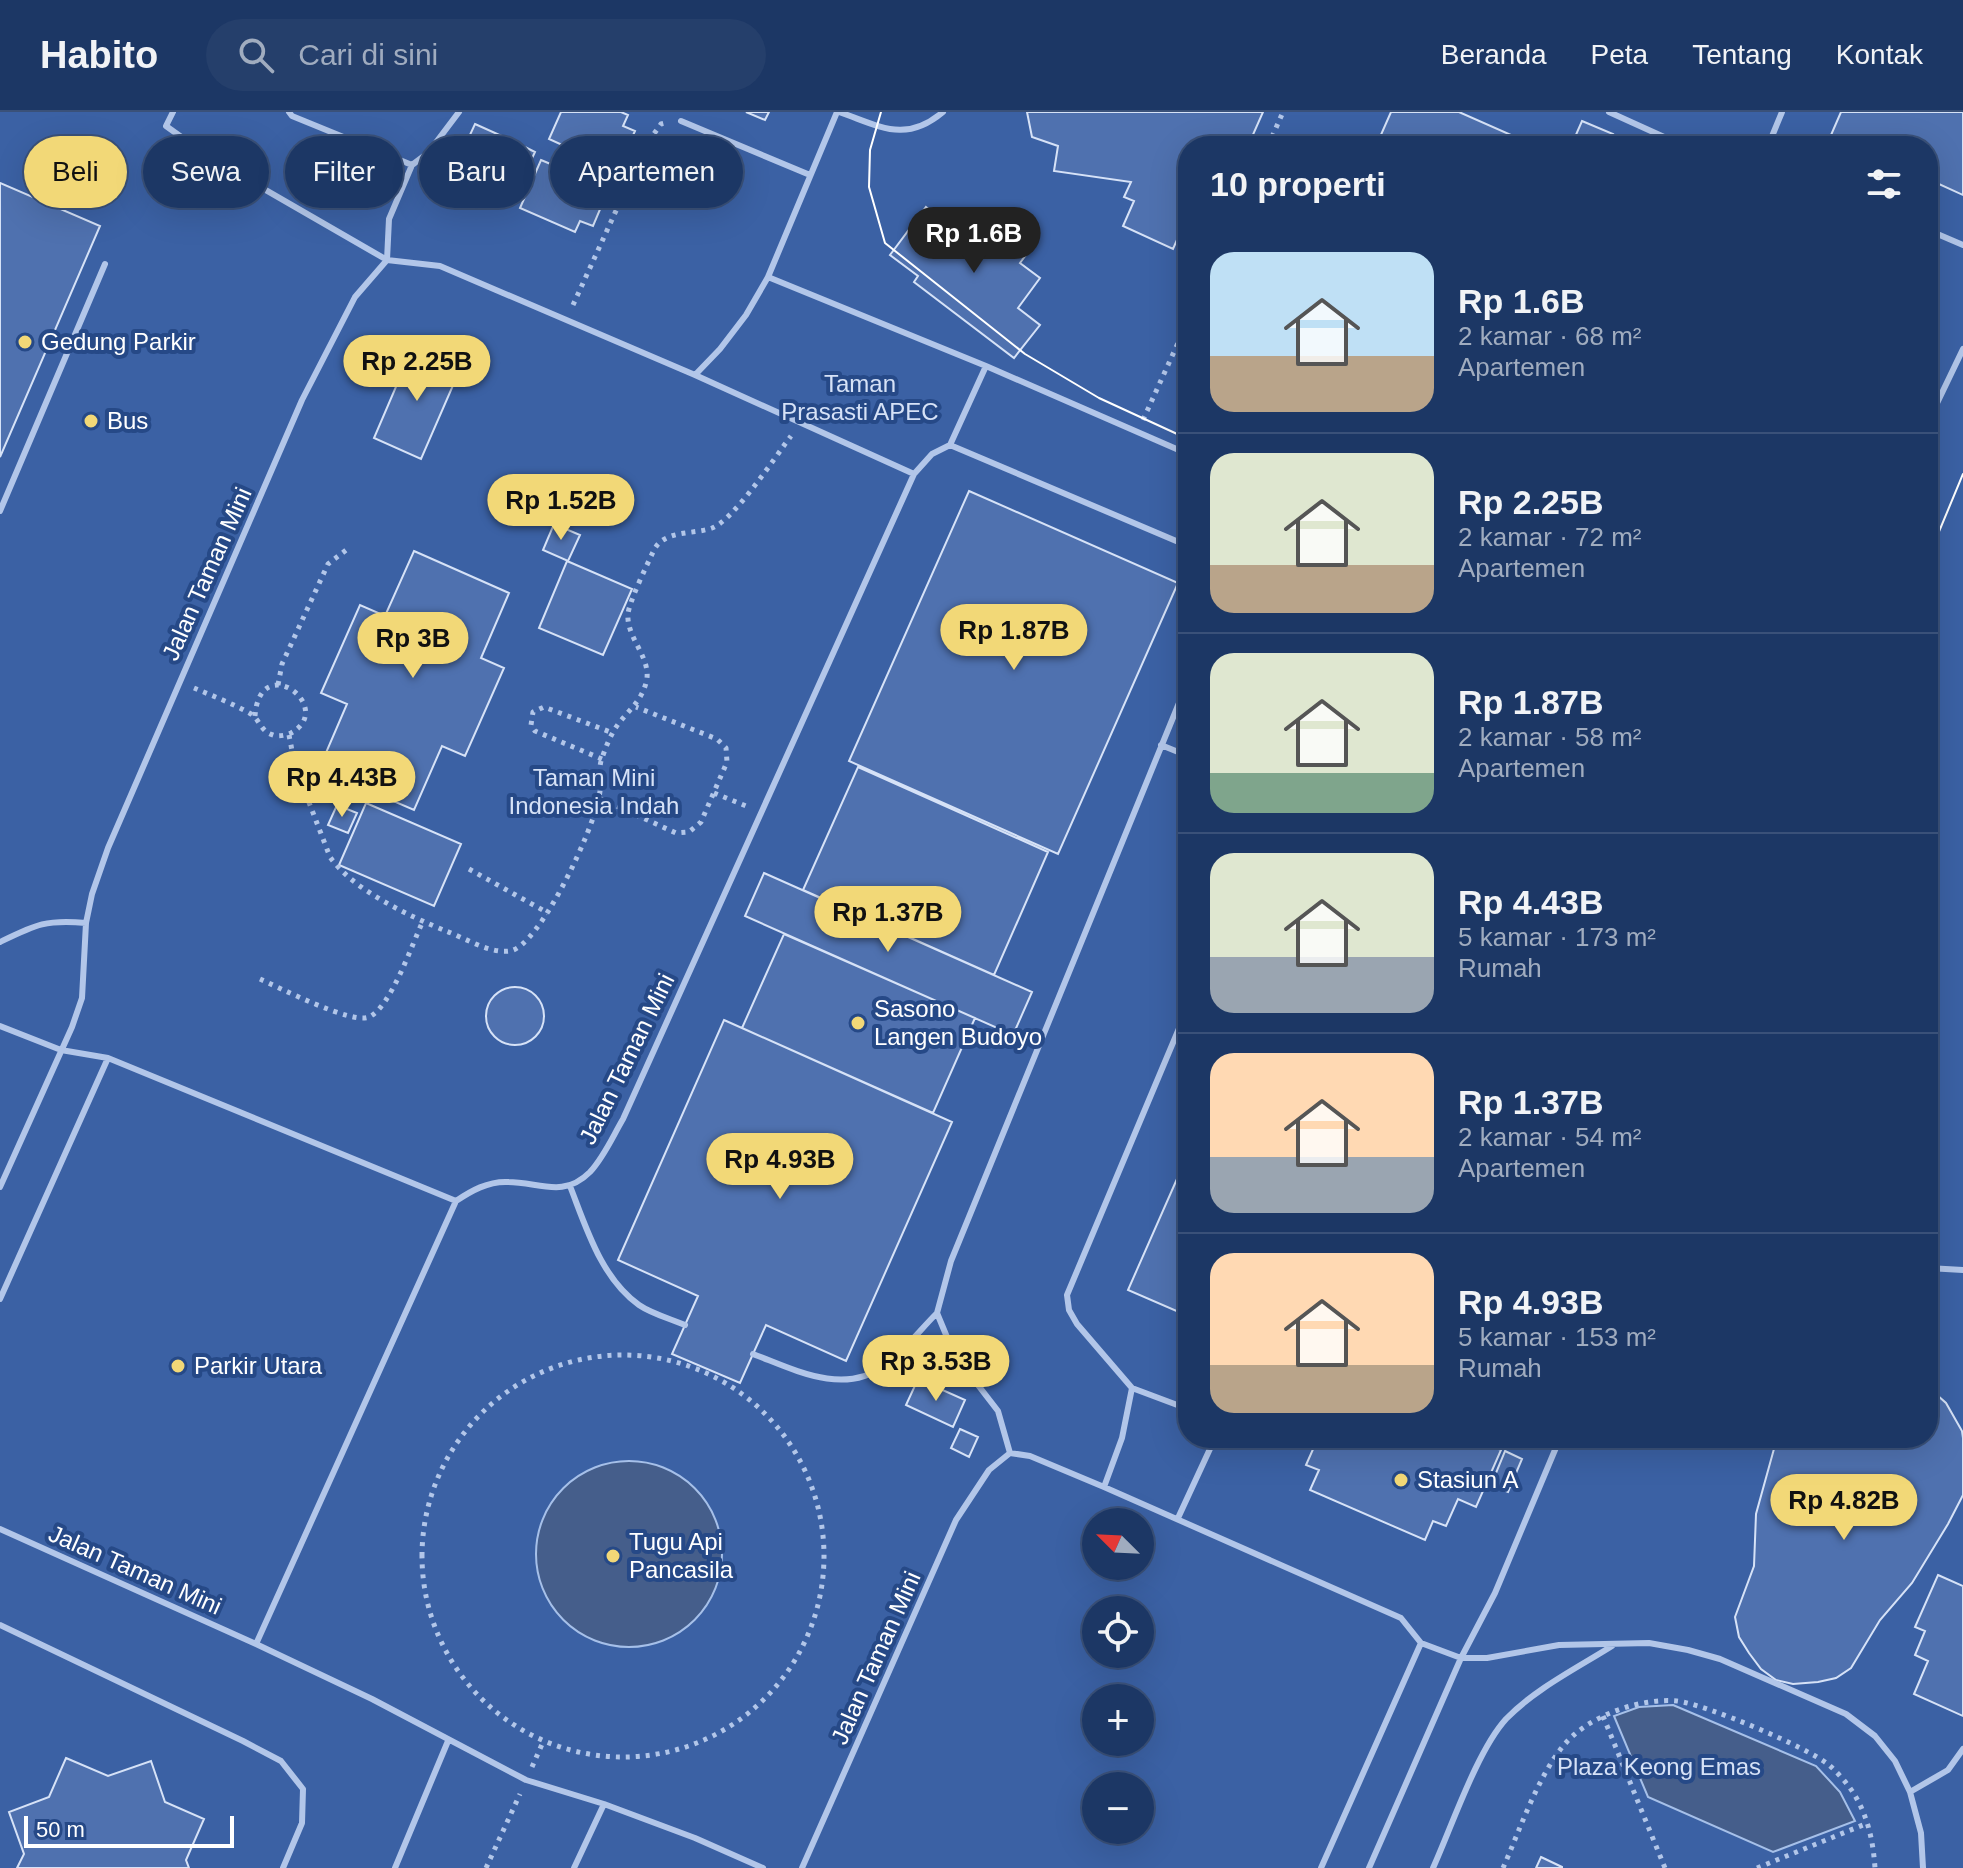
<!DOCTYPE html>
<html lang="id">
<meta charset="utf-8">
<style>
body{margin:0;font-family:Arial,sans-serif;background:#253f6b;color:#f1f3f6;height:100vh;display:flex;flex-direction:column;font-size:30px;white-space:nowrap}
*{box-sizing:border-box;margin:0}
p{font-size:26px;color:#a0acbf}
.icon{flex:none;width:44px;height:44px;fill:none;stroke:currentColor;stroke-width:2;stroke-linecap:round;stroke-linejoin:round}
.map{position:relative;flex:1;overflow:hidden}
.side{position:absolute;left:1178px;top:24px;width:760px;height:1312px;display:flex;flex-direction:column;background:#1c3765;border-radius:32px;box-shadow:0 8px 32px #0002,0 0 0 2px #3a5179}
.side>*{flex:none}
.banner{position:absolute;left:24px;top:24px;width:760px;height:72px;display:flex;gap:16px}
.needle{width:52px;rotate:294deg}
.controls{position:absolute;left:1082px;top:1396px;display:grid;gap:16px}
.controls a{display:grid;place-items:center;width:72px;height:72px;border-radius:50%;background:#1c3765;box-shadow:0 8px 32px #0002,0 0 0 2px #3a5179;font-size:40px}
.scale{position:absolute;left:24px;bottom:20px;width:210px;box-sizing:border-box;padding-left:8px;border:4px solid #fff;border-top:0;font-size:22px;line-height:28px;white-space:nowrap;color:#fff;-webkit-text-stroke:6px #264987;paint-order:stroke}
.price{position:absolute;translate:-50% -68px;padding:0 18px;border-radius:28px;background:#f2d877;color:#111;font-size:26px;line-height:52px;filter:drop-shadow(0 2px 4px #0008)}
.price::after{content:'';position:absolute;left:50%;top:48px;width:24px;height:18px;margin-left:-12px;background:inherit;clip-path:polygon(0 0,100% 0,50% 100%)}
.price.current{background:#222;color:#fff}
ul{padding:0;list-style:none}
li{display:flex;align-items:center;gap:24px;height:200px;padding:0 32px}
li+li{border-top:2px solid #3a5179}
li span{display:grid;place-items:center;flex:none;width:224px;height:160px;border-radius:24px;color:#555}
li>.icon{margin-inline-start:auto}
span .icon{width:96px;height:96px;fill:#fffc;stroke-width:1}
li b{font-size:34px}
h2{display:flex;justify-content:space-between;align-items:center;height:96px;padding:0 32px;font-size:34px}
.pill{padding:0 28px;border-radius:36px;background:#1c3765;box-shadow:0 8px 32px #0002,0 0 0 2px #3a5179;font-size:28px;line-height:72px}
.pill.current{background:#f2d877;color:#111}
header{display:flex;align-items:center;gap:48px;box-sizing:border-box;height:112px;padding:0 40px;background:#1c3765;border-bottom:2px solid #3a5179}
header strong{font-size:38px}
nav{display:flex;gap:44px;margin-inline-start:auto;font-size:28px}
.search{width:560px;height:72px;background:#253f6b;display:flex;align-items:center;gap:20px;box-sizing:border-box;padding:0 28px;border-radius:44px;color:#a0acbf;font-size:30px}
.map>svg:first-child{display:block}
.green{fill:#3b61a4;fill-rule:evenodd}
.water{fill:#455e8b;stroke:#a6c0e9;stroke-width:2}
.building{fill:#4f71af;stroke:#d6e2f7;stroke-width:2}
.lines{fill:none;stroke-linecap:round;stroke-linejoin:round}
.path{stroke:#b2c6e9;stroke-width:5;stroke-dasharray:4 6;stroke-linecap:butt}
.service{stroke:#b2c6e9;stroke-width:6}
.tram{stroke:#fff;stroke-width:2}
.poi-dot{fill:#f2d877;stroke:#264987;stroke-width:3}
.labels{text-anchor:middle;stroke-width:8;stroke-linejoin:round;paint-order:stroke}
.poi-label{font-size:24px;fill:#fff;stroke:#264987;text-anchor:start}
.park-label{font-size:24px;fill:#d6e2f7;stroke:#264987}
.street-label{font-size:24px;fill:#fff;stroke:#264987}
</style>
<header>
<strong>Habito</strong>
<div class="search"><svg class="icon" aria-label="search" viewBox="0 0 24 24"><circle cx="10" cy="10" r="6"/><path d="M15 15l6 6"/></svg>Cari di sini</div>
<nav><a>Beranda</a><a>Peta</a><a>Tentang</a><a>Kontak</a></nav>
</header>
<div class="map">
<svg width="1963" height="1756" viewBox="0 0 1963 1756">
<rect width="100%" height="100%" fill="#264987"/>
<path class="green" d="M0 0H1963V1756H0ZM1188 34H1928V1326H1188ZM1096 1410H1140V1454H1096ZM1096 1498H1140V1542H1096ZM1096 1586H1140V1630H1096ZM1096 1674H1140V1718H1096Z"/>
<path class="water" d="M536 1442a93 93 0 1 1 186 0a93 93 0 1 1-186 0Z
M1673 1593 1816 1654 1840 1680 1855 1709 1773 1740 1648 1685 1614 1604 1639 1595Z"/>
<path class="building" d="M561 0H621L628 3 623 14 635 19 623 45 612 40 606 53 549 27Z
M746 0H769L765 8Z
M1027 0H1263L1248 34H1188V103L1173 137 1123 114 1134 89 1124 85 1131 70 1054 59 1058 34 1032 25Z
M1391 0H1459L1536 34H1376Z
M1841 0H1963V83L1928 67V34H1856L1831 23Z
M1582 9 1613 22 1608 34H1571Z
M475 12 504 25 472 95 443 81Z
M509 27 535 40 521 70 495 58Z
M541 48 596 71 591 82 604 88 593 114 580 109 575 120 520 96Z
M0 71 100 114 0 345Z
M926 95 955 116 962 107 988 126 1002 107 1034 132 1020 151 1040 166 1018 196 1040 213 1014 246 914 170 918 164 890 143Z
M413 235 461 255 421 347 374 326Z
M969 379 1178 471 1058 742 849 649Z
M554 412 580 423 568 449 543 438Z
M414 439 509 481 481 546 504 556 465 644 442 634 414 698 319 657 347 592 321 581 360 493 385 504Z
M567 449 632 477 603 543 539 516Z
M858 655 1048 740 994 863 803 778Z
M366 691 461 732 434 794 339 753Z
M337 693 357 701 348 721 328 713Z
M764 761 1032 880 1013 923 745 804Z
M784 822 975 906 933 1001 742 916Z
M486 904a29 29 0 1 1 58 0a29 29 0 1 1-58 0Z
M724 908 952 1010 846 1249 766 1213 740 1271 672 1242 698 1184 618 1148Z
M1188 1042V1204L1128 1178Z
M918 1267 965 1288 953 1315 906 1293Z
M1928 1275 1946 1291 1962 1319 1963 1326V1383L1948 1412 1912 1471 1880 1508 1851 1556 1836 1566 1818 1570 1793 1572 1776 1568 1761 1557 1749 1541 1739 1525 1735 1505 1754 1454 1756 1402 1777 1326H1928Z
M960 1317 978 1325 969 1345 951 1336Z
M1318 1326H1485L1483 1330 1501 1338 1476 1395 1458 1387 1446 1414 1433 1409 1425 1428 1310 1378 1319 1358 1306 1353Z
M1505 1339 1522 1347 1508 1380 1491 1373Z
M1938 1463 1963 1474V1604L1914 1582 1928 1549 1915 1543 1925 1519 1915 1515Z
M66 1646 108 1664 151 1649 165 1690 204 1707 186 1748 189 1756H17L24 1742 9 1700 49 1685Z
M1541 1745 1562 1755V1756H1536Z"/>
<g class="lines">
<path class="path" d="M1268 34 1283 0
M573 193 646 33 661 12 665 11
M1143 308 1188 209
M278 573 282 552 328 452 350 435
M194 576C213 584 234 592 251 602 260 608 261 620 273 623 278 625 287 623 291 621 337 596 260 537 255 604
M289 623 295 654 330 745C353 778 409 804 446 819 465 826 490 842 510 839 540 834 594 716 599 685 602 673 598 661 601 649 605 637 611 621 619 611 630 597 641 589 646 571 653 547 626 526 628 502 629 490 647 453 653 440 663 417 693 423 712 416 734 408 775 345 791 324
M602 647 535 619 531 613 533 600 544 595 613 621
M714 681 746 694
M599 686 676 721 689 720 701 710 727 650 726 636 717 627 636 595
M469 757 548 801
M260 867C280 876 353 913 369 905 391 895 412 832 423 809
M422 1444a201 201 0 1 1 402 0a201 201 0 1 1-402 0Z
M1603 1604 1665 1756
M532 1655 543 1630
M486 1756 520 1682
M1503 1756C1520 1718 1543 1648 1575 1622 1601 1600 1644 1586 1677 1589 1705 1592 1807 1635 1829 1653 1836 1659 1844 1668 1850 1676 1867 1700 1873 1727 1875 1756
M1757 1756 1868 1711"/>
<path class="service" d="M173 0 166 14 212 47 387 148 440 154 695 263 720 237 746 203 768 165 837 0
M289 0 292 4 412 53
M839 0C880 14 905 32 943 0
M1609 0 1684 34
M681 9 810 63
M1768 34 1782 0
M1928 118 1963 133
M387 148 389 107 412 53 428 41 459 0
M768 165 986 254 1188 342
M695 263 914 362
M1928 310 1963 237
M950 333 1188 434
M0 399 105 152
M1161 633 1188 644
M0 830C35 813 46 807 86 811
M1188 895 1067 1183 1069 1198 1077 1212 1132 1276 1188 1297
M0 914 61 938 108 946 456 1089
M570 1074C586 1115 601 1166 639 1193 652 1202 671 1207 685 1213
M0 1075 72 915 82 886 86 811 92 782 108 736 302 288 355 185 387 148
M1928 1156 1963 1158
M0 1187 108 946
M753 1242C793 1257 843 1284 884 1254 903 1240 920 1218 937 1201
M1010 1341 1030 1344 1104 1375 1401 1506 1421 1531 1461 1546H1487L1559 1533 1649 1531 1688 1538 1720 1547 1846 1602 1875 1624 1895 1649 1910 1680 1921 1721 1923 1756
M1010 1341 998 1299 954 1242 937 1201 951 1149 1188 569
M1104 1375 1122 1326 1132 1276
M1178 1406 1215 1326
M0 1417 256 1532 372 1587 526 1668 604 1692 695 1726 763 1756
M0 1513 243 1629 281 1649 303 1677 302 1711 283 1756
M256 1532 456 1089C471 1079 488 1069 508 1070 539 1070 563 1087 590 1060 604 1045 613 1024 623 1007L914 362 932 342 950 333 986 254
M1910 1680 1948 1658 1963 1637
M395 1756 448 1629
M574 1756 604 1692
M802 1756 956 1408 989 1358 1010 1341
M1321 1756 1421 1531
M1369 1756 1461 1546 1495 1481 1560 1326
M1433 1756C1452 1714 1477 1639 1506 1607 1535 1577 1577 1556 1612 1534"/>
<path class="tram" d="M881 0 870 38 869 75 885 131 1025 242 1099 286 1188 327
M1928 446 1963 362"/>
</g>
<g class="poi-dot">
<circle cx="25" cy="230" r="8"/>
<circle cx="91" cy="309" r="8"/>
<circle cx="858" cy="911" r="8"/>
<circle cx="178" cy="1254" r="8"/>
<circle cx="1401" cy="1368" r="8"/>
<circle cx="613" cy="1444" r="8"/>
</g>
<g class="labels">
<g class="poi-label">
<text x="41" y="238">Gedung Parkir</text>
<text x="107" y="317">Bus</text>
<text x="874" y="905">Sasono<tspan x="874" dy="28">Langen Budoyo</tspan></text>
<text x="194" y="1262">Parkir Utara</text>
<text x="1417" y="1376">Stasiun A</text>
<text x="629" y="1438">Tugu Api<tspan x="629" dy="28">Pancasila</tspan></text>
</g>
<g class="park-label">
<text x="860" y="280">Taman<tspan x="860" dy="28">Prasasti APEC</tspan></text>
<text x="594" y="674">Taman Mini<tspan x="594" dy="28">Indonesia Indah</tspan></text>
<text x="1659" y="1663">Plaza Keong Emas</text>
</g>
<g class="street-label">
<text transform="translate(207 462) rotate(-66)" y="8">Jalan Taman Mini</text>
<text transform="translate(627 947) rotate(-64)" y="8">Jalan Taman Mini</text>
<text transform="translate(135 1458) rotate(24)" y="8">Jalan Taman Mini</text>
<text transform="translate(876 1546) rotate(-66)" y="8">Jalan Taman Mini</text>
</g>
</g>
</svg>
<div class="controls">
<a><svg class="needle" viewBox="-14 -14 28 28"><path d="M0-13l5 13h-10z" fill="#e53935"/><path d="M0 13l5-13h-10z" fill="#a0acbf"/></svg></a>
<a><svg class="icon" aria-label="locate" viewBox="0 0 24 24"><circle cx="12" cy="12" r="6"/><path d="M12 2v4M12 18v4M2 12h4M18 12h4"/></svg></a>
<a>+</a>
<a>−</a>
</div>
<div class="scale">50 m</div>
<b class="price current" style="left:974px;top:163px">Rp 1.6B</b>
<b class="price" style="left:417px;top:291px">Rp 2.25B</b>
<b class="price" style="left:561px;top:430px">Rp 1.52B</b>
<b class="price" style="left:1014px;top:560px">Rp 1.87B</b>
<b class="price" style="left:413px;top:568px">Rp 3B</b>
<b class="price" style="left:342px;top:707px">Rp 4.43B</b>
<b class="price" style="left:888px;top:842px">Rp 1.37B</b>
<b class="price" style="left:780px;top:1089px">Rp 4.93B</b>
<b class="price" style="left:936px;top:1291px">Rp 3.53B</b>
<b class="price" style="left:1844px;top:1430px">Rp 4.82B</b>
<div class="banner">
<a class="pill current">Beli</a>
<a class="pill">Sewa</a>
<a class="pill">Filter</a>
<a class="pill">Baru</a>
<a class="pill">Apartemen</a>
</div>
<section class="side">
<h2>10 properti<svg class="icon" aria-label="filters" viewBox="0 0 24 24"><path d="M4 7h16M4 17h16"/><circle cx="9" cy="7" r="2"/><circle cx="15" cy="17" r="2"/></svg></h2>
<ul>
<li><span style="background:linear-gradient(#bfe0f5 65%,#b9a48a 0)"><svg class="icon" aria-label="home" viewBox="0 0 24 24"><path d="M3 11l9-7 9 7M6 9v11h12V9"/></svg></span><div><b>Rp 1.6B</b><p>2 kamar · 68 m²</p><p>Apartemen</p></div></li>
<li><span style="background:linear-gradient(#dfe7d0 70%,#b9a48a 0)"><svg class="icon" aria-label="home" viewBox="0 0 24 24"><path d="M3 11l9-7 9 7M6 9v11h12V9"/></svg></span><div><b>Rp 2.25B</b><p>2 kamar · 72 m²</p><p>Apartemen</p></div></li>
<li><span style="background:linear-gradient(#dfe7d0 75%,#7fa58c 0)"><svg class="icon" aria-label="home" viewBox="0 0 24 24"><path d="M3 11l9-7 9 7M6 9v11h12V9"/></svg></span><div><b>Rp 1.87B</b><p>2 kamar · 58 m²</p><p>Apartemen</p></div></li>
<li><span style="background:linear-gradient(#dfe7d0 65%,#9aa5b1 0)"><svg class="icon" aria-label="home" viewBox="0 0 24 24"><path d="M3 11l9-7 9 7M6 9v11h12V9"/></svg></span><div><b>Rp 4.43B</b><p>5 kamar · 173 m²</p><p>Rumah</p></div></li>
<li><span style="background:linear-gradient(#ffd9b3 65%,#9aa5b1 0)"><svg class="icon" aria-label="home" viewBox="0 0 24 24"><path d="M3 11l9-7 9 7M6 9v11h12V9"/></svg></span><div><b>Rp 1.37B</b><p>2 kamar · 54 m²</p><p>Apartemen</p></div></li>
<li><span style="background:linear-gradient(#ffd9b3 70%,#b9a48a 0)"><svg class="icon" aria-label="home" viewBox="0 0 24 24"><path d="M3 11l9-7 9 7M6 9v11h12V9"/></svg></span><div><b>Rp 4.93B</b><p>5 kamar · 153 m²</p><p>Rumah</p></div></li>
</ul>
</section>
</div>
